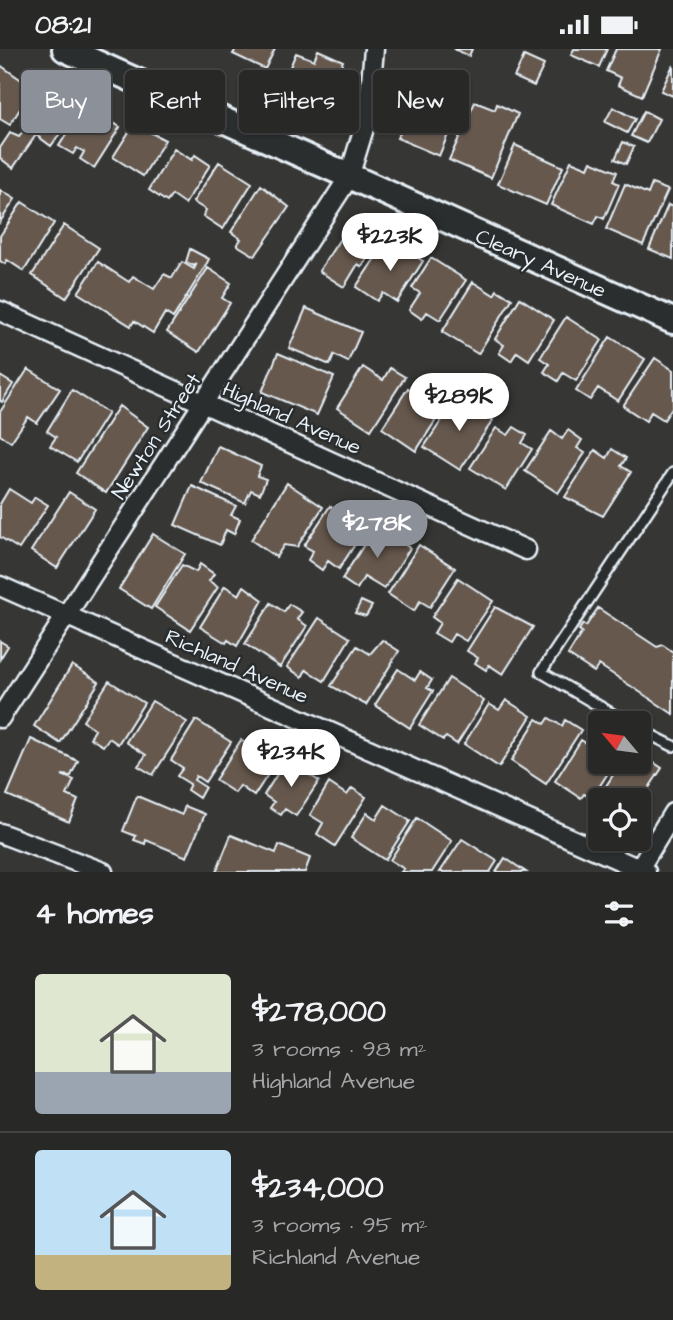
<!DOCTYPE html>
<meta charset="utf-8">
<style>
body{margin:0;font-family:"Architects Daughter",sans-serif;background:#30302f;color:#f1f3f6;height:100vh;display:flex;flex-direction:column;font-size:26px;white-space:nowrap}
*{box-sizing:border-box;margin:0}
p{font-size:23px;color:#a5a6a7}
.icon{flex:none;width:38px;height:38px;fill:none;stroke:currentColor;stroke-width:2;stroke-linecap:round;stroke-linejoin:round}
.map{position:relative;height:823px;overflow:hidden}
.details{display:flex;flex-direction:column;background:#282827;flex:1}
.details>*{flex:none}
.top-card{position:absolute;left:21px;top:21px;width:632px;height:63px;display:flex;gap:14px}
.needle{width:46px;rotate:299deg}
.controls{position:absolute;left:588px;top:662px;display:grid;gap:14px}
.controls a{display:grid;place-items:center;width:63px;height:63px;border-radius:7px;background:#282827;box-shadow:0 2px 5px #0004,0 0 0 2px #444;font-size:35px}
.price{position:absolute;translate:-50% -60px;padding:0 16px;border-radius:24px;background:#fff;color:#222;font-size:23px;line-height:46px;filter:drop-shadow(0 2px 4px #0008)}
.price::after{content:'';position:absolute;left:50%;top:42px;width:21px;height:16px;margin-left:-10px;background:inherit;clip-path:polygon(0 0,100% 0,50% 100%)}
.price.active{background:#8c9099;color:#fff}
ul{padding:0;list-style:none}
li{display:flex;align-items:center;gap:21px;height:175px;padding:0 35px}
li+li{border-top:2px solid #444}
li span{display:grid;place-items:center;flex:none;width:196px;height:140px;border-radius:7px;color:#555}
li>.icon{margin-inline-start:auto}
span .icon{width:84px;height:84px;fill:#fffc;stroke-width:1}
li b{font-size:30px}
h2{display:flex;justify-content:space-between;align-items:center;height:84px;padding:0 35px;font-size:30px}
.tag{padding:0 24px;border-radius:7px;background:#282827;box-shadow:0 2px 5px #0004,0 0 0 2px #444;font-size:24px;line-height:63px}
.tag.active{background:#8c9099;color:#fff}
.status{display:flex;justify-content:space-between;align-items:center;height:49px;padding:0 35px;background:#282827;direction:ltr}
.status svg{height:19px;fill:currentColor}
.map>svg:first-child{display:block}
.building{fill:#66594d;stroke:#e8f1f8;stroke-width:2}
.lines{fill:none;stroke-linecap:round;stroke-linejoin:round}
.lane-casing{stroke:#e8f1f8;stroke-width:14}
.street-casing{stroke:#e8f1f8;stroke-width:23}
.secondary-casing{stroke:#e8f1f8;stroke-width:30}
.lane{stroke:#2a2d2e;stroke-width:9}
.street{stroke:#2a2d2e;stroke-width:18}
.secondary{stroke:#2a2d2e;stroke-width:24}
.labels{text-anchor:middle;stroke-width:5;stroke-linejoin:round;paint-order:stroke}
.street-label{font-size:21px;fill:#e8f1f8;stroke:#2a2d2e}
</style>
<div class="status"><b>08:21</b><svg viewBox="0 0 49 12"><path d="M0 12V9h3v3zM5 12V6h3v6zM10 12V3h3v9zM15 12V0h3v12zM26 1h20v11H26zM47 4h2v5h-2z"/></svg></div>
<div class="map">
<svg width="673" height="823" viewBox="0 0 673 823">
<rect width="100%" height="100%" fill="#363634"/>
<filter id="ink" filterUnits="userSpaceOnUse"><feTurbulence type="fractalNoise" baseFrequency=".0143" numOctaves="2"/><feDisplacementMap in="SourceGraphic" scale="14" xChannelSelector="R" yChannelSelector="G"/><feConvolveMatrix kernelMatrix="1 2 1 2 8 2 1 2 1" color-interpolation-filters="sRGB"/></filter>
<g filter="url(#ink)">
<path class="building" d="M236 0H275L265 20 233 5Z
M454 0H472L469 7Z
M574 0H607L599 18 571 6Z
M616 0H662L642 47 618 36 621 29 606 22Z
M318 1 343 12 326 53 283 34 296 4 314 11Z
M524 7 544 16 534 37 514 28Z
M0 16 33 39 10 76 0 70Z
M673 16V47L661 42Z
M416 22 436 31 428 50 442 56 449 38 465 45 439 107 397 89 414 50 401 44 410 23 413 29Z
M53 34 81 55 51 97 36 86 13 119 0 109V99L10 84 19 88 33 69V64L26 59 37 44 43 48Z
M475 53 495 61 497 55 518 65 491 129 449 111Z
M85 56 120 78 94 119 80 110 84 103 77 99 73 105 59 97Z
M613 58 635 70 627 84 605 73Z
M644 62 659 70 647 94 631 87Z
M134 75 165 91 143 127 113 108Z
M623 93 634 98 626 115 615 110Z
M515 96 563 118 546 156 498 135Z
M174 100 192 111 195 106 210 116 185 155 172 146 167 153 149 141Z
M571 112 588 119 591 112 617 123 613 132 619 135 604 170 598 167 594 175 551 156Z
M219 113 252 134 223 180 203 167 206 161 193 153Z
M625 135 648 145 652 135 668 141 643 196 606 180Z
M261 136 289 158 255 207 237 196 241 190 231 183Z
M0 141 15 150 0 173Z
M22 153 54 174 24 222 7 211 5 215 0 212V187Z
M668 156 673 158V210L649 200Z
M351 173 375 189 367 202 371 204 362 218 358 215 344 238 319 222Z
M64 176 99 199 66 249 32 226Z
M385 194 393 199 396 195 423 212 397 253 383 244 377 252 356 238Z
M190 200 209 210 205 218 173 269 165 264 153 284 134 272 131 277 78 244 98 213 129 233 133 227 154 240 164 225 172 229 182 213 194 220 197 214 194 217 186 213Z
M431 209 466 231 440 271 427 263 422 270 409 261 420 244 412 239Z
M208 219 231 234 222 249 230 254 199 303 167 283Z
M473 233 494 246 497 241 512 250 478 305 442 283Z
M520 249 554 271 529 311 517 303 511 312 499 304 504 296 495 290Z
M306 259 361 283 348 313 334 306 330 316 289 299Z
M566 268 602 291 576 332 563 324 558 332 544 323 549 315 540 309Z
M610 288 645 310 618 352 598 339 590 351 576 342Z
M278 304 334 328 317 366 262 343Z
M655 309 673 321V357L664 371 651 363 646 372 623 357Z
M363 318 383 331 390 319 405 328 371 381 337 359Z
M28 320 60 340 37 374 28 368 11 393 0 386V363Z
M0 327 13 335 2 353 0 352Z
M425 337 438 345 433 353 443 360 416 402 382 379 408 339 419 346Z
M72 341 108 364 77 413 50 397 56 388 47 382Z
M457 348 493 371 460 421 424 398Z
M119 357 148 378 106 444 76 424Z
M514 378 527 386 522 394 532 400 506 441 470 419 496 379 508 386Z
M568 381 582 391 577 399 585 404 558 444 525 422 551 382 562 390Z
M218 397 261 417 257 427 266 430 260 445 251 441 245 454 201 434Z
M612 400 626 409 621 417 631 423 603 467 565 448 595 401 607 409Z
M287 434 323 458 297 498 284 496 276 508 251 491Z
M192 437 236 457 231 466 240 470 234 485 226 481 220 496 175 476Z
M9 440 31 454 35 448 48 456 19 500 0 488V455Z
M69 443 95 460 57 519 31 502Z
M330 457 365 480 339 520 328 512 322 521 308 511 313 502 304 497Z
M376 477 410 499 384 540 364 528 357 540 342 530Z
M153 485 185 505 151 560 119 540Z
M419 496 455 519 430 558 420 552 414 562 388 545Z
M200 515 214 525 209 532 218 538 190 581 155 558 182 516 196 523Z
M458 529 493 552 466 592 454 585 449 593 434 584 440 574 432 568Z
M225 537 239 546 244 537 263 551 237 597 228 591 226 594 200 578Z
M361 552 372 557 366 567 355 564Z
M271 554 284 563 289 555 302 563 297 570 307 577 280 618 245 595Z
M495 558 533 578 503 625 489 616 486 621 475 614 478 609 467 602Z
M598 559 657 598 663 596 673 603V665L599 616 594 623 568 606 582 583 579 581 583 575 586 577Z
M319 569 350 589 324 632 306 621 302 628 287 618Z
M382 591 399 602 366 656 331 637 357 597 370 605Z
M0 592 8 597 0 610Z
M72 616 99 633 60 694 34 677Z
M398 620 415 631 420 623 432 631 427 639 433 642 410 679 375 656Z
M449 629 484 652 457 695 446 688 443 691 419 676Z
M109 632 144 654 118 695 109 689 103 697 90 689 95 681 83 672Z
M506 651 531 667 499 718 464 695 489 655 499 661Z
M152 652 187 673 153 726 138 717 146 706 126 693Z
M549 669 562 677 565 671 581 681 546 735 511 712 537 670 545 675Z
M196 671 231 693 205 733 196 727 194 731 205 738 199 749 187 741 190 735 177 727 183 719 171 711Z
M31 690 78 712 71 727 62 726 74 731 67 746 78 751 69 773 7 746Z
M241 691 276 713 254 747 240 737 235 744 215 731Z
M581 691 594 699 600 692V712H604L600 718 608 724 592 749 584 745 581 749 555 732Z
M639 704 662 719 639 754V751H597L622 712H639Z
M286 711 319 732 296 767 285 760 281 766 270 759 274 753 264 746Z
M329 734 347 746 352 739 366 748 335 797 317 785 323 774 310 766Z
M137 747 182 766 185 757 205 765 187 808 146 791 145 795 134 791 136 787 123 782Z
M385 756 410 772 385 811 351 789 367 764 376 770Z
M417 769 452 792 432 823H401L404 820 390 811Z
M231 786 276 804 279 796 310 809 305 823H216Z
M462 790 497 812 490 823H440Z
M505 809 526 823H496Z"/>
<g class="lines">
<g class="lane-casing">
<path id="lane" d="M628 674 541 623 673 424
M639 680 673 697"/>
</g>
<g class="street-casing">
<path id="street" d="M0 262 526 501
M0 537 646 823
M0 669 349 128 368 66 374 0
M0 784 103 823
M637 823 673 764"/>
</g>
<g class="secondary-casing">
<path id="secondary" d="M65 0 673 272"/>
</g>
<use href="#lane" class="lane"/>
<use href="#street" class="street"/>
<use href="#secondary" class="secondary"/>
</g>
</g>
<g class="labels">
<g class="street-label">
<text transform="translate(541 214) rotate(24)" y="7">Cleary Avenue</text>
<text transform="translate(292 369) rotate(24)" y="7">Highland Avenue</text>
<text transform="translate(156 387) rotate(-57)" y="7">Newton Street</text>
<text transform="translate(237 617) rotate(24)" y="7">Richland Avenue</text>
</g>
</g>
</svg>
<div class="controls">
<a><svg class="needle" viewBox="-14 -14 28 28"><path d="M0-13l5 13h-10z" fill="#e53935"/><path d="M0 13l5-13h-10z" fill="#a5a6a7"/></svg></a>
<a><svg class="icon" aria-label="locate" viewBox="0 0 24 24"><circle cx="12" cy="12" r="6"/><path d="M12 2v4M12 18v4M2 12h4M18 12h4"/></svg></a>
</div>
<b class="price" style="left:390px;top:224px">$223K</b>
<b class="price" style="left:459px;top:384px">$289K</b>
<b class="price active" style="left:377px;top:511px">$278K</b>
<b class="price" style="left:291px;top:740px">$234K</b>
<div class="top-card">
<a class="tag active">Buy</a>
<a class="tag">Rent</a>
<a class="tag">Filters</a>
<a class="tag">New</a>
</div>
</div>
<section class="details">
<h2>4 homes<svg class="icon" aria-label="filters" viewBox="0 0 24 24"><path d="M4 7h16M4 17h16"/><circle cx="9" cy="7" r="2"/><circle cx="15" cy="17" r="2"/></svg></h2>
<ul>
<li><span style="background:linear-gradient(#dfe7d0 70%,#9aa5b1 0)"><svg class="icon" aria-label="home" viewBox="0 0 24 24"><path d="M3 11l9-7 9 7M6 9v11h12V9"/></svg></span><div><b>$278,000</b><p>3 rooms · 98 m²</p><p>Highland Avenue</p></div></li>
<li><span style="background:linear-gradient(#bfe0f5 75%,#c2b280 0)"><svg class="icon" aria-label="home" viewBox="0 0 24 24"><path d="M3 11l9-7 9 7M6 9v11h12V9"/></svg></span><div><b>$234,000</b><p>3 rooms · 95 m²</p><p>Richland Avenue</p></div></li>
</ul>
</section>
